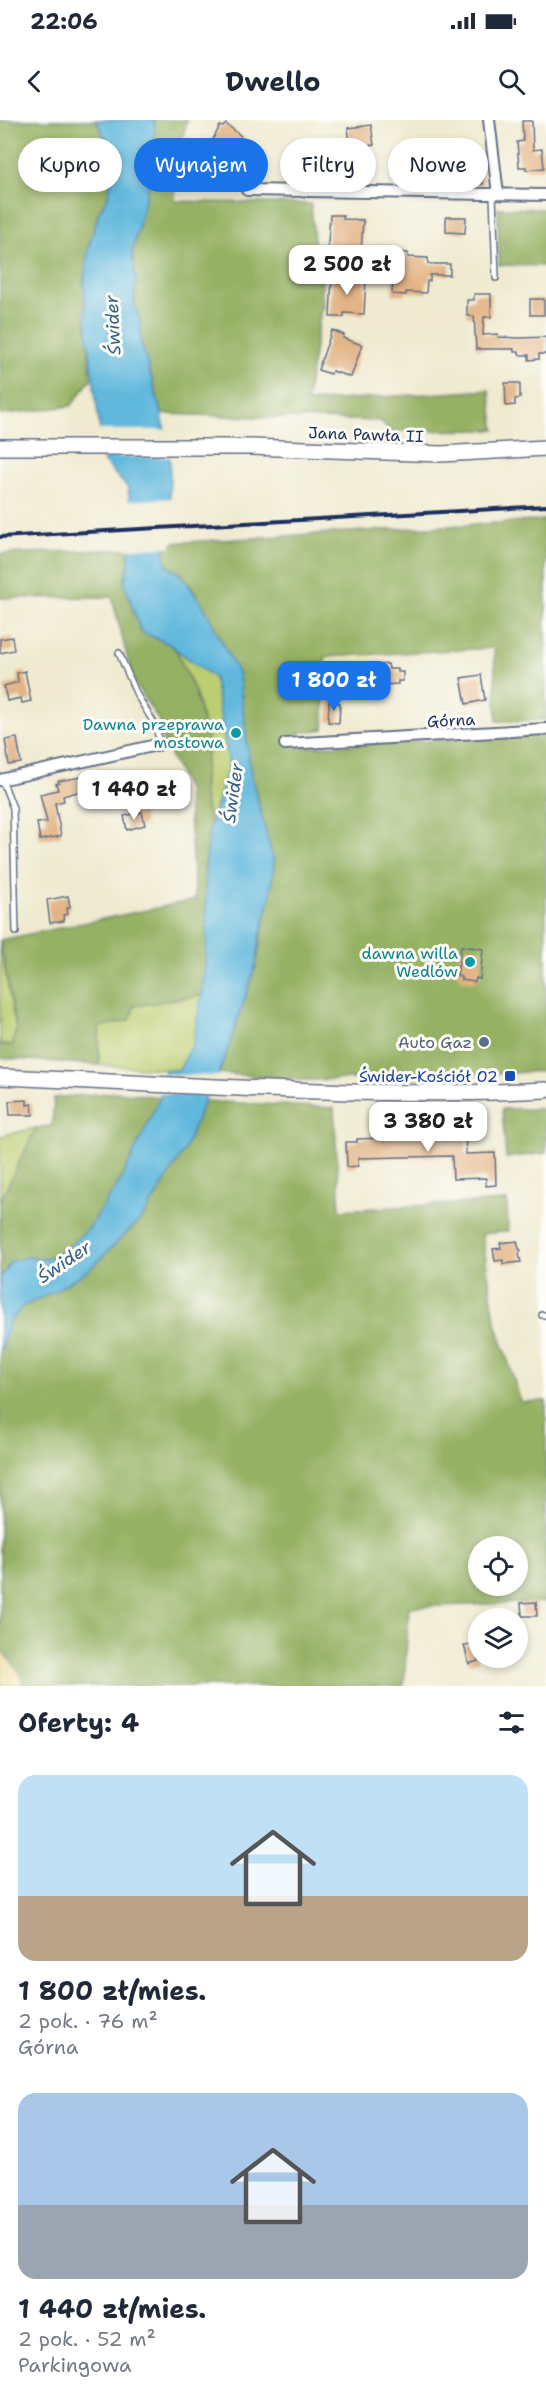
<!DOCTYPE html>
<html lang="pl">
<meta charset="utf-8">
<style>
body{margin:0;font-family:"Shantell Sans",sans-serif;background:#f2f2f3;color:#1f2937;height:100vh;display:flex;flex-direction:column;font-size:22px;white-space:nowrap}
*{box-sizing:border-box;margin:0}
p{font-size:20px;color:#747a83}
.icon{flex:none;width:33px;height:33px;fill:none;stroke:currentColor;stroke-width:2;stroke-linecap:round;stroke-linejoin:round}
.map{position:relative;height:1566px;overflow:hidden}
.side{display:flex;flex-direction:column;background:#fff;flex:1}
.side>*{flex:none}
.top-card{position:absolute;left:18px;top:18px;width:510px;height:54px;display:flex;gap:12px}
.fabs{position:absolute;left:468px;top:1416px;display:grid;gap:12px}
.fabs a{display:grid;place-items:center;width:60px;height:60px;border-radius:50%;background:#fff;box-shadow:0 3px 9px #0003;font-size:30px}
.price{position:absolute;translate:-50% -51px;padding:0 14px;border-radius:12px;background:#fff;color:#222;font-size:20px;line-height:39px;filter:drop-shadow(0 2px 3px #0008)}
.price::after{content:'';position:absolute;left:50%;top:36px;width:18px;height:14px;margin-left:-9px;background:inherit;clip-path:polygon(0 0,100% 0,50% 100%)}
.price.on{background:#1a73e8;color:#fff}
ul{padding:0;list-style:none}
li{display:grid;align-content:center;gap:12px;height:318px;padding:0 18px}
li span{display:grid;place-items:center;height:186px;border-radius:18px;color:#555}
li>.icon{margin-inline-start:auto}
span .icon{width:108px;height:108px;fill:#fffc;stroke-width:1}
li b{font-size:26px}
h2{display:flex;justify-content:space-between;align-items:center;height:72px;padding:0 18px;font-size:26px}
.chip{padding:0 21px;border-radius:27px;background:#fff;box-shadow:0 3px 9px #0003;font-size:21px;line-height:54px}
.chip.on{background:#1a73e8;color:#fff}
.status{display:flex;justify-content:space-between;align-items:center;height:42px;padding:0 30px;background:#fff;direction:ltr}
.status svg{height:16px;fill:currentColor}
header{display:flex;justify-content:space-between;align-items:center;height:78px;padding:0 18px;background:#fff;font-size:27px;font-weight:700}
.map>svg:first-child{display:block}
.green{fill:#bcce71;stroke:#6c7e68;stroke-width:1.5}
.forest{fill:#95b163;stroke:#587060;stroke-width:1.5;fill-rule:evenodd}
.sand{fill:#eeda9e;stroke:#84847e;stroke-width:1.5}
.water{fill:#60b8dd;stroke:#3e749e;stroke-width:1.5}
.pier{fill:#efead0}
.building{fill:#e2b384}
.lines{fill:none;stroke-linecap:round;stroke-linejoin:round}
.service-casing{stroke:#657086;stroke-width:8}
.minor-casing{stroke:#657086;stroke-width:14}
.secondary-casing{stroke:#657086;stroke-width:18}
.service{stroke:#fff;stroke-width:5}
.minor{stroke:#fff;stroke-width:10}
.secondary{stroke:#fff;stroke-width:15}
.rail{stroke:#1b2f5e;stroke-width:4}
.culture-dot{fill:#0f9aa8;stroke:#fdfcf7;stroke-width:2}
.service-dot{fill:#5c6f8a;stroke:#fdfcf7;stroke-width:2}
.transit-dot{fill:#1a4fb4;stroke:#fdfcf7;stroke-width:2}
.labels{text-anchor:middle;stroke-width:6;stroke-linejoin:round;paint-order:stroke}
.street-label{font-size:16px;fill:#1b2f5e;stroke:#fdfcf7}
.culture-label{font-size:16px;fill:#0d838f;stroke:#fdfcf7;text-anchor:end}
.service-label{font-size:16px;fill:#4e5e75;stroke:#fdfcf7;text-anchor:end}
.transit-label{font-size:16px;fill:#164399;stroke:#fdfcf7;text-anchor:end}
.water-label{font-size:18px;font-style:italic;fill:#335f8a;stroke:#fdfcf7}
</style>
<div class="status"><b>22:06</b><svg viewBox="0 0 49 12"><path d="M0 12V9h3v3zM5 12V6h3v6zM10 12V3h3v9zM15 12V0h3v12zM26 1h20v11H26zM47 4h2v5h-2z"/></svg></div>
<header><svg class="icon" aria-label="back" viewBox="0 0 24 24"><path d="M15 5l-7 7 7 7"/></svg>Dwello<svg class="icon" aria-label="search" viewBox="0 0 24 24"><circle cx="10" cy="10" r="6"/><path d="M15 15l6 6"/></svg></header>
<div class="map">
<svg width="546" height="1566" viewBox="0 0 546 1566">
<rect width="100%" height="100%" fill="#fdfcf7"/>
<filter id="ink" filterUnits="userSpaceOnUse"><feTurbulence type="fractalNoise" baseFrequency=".0167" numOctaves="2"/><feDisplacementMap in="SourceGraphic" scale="12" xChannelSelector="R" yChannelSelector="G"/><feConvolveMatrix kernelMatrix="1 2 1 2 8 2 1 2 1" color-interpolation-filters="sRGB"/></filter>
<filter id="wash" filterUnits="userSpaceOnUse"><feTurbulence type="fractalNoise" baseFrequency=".008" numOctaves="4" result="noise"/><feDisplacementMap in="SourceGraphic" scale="24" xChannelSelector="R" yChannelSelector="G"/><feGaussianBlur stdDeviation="1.35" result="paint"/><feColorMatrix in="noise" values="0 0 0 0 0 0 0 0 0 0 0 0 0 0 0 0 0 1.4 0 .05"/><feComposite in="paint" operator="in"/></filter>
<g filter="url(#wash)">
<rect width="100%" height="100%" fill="#efead0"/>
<path class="green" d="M176 530 214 557 229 645 210 705 203 671 208 623 195 572Z
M0 822 16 910 12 926 0 924Z
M202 875 193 923 179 950 99 945V907L129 900 134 886Z
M36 1008 0 1082V1016Z"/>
<path class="forest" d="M0 0H96L111 29 113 49 108 77 99 92 88 129 84 162 91 259 71 286 0 295Z
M153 0H187L173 59 176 81 311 84 316 142H320L323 187 321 190 306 282 489 270 495 310 390 311 381 301 162 294 141 222 140 203 134 182 136 160 132 133 153 47Z
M498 88 546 89V146L499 145Z
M546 400V600L497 601 494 528 325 537 324 609 297 613 298 627 546 615V951L413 958 299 960 219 953 257 842 274 743 251 655 239 555 204 487 182 454 166 445 164 430 169 423Z
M129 429V445L124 462 141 512 169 524 176 530 195 572 208 623 203 671 210 705 205 749 207 822 202 875 134 886 130 900 99 907V945L0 938V924L12 926 16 910 0 820 195 780 187 669 160 614 161 604 133 560 112 477 0 478V434Z
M118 972 160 977C137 1025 103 1119 48 1138 42 1140 36 1137 30 1137 24 1138 17 1140 11 1141L0 1158V1082L36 1008 52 1006 54 978Z
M204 981 334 988 340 1090 507 1081 508 1111 482 1114 495 1200 521 1282 546 1281V1482L409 1487 404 1566H23L21 1554 0 1528V1232L10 1201 23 1186 51 1173 89 1150 144 1096 185 1029ZM478 1426H518V1466H478Z
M502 989H546V1033L506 1038Z"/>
<path class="sand" d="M0 1528 21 1554 23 1566H0Z"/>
<path class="water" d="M96 0H153L155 4 153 47 132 133 136 160 134 182 140 203 141 222 162 294 170 341 169 423 164 430 166 445 181 454 204 487 239 555 251 655 274 743 270 780 259 820 257 842 227 932 219 953 204 981 185 1029 144 1096 89 1150 51 1173 23 1186 10 1201 0 1232V1158L11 1141 29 1137 46 1139 68 1127 89 1108 122 1058 160 977 165 950H179L193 923 204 861 207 822 205 749 210 705 229 645 214 558 169 524 141 512 124 462 129 445 131 396 128 368 104 342 86 203 84 162 88 129 99 92 108 77 113 49 111 29Z"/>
<path class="pier" d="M97 310H168L172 337H100Z
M172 378V423L170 427 126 429 128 417 124 413 123 402 128 395 126 381Z
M161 954 221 956 210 976 158 973Z"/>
<g id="blocks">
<path class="building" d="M522 1H532L533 30 542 29 544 48 526 50V47H519L517 22 523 21Z
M226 4 241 16 236 27 234 26 226 37 210 25 220 6 223 7Z
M371 5 374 25 358 27V24L350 25 348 8Z
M417 32 419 51 401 53 399 34Z
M470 48H483V64H471Z
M330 95H343V99L363 100 361 135 341 134V137L327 136Z
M446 97H466L465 113 446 112Z
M395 132 408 133V137L428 138V144H450V155H430V161H427L426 173 406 172V175L392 174 393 159 390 158V147L394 148Z
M332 155H346L345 159 366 160 364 194 344 193V197H330Z
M474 174H491V197H484L483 215 498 214V217L520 218 546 217V234H539V239L529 240V235H520L519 232H514V229H476L474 196H467V180H474Z
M530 179H544V195H530Z
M332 210 344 215 343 218 362 225 351 257 332 251 331 254 318 250Z
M505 263H520V278L515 279V285L506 286Z
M12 517 14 530 0 533V519Z
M388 544 389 549H398V552H403V561H398V564L382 565 371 566V563H366L365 554H370V551L379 550V545Z
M25 551 31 581 22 583 21 578 7 581 4 566 18 562 17 553Z
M481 555 485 580 466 584 461 558Z
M329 582 340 583 339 603 328 602Z
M17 618 21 643 9 645 5 620Z
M87 656 90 667 88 669 63 676 64 681 55 683 61 716 40 720 37 703 47 702 40 674 58 670 56 664 59 663 58 661Z
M142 692 145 705 127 710 124 696Z
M68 776 70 787 67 788 68 794 63 795 64 801 50 803 47 780Z
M461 826 483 829 480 859 476 858 475 862 461 860V857L457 856Z
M27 980V985L32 984 33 995H10L9 981Z
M465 1012 466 1034 495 1033 496 1065 486 1066V1058L453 1059 452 1036 358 1038V1046L347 1047 346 1022H357V1019L436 1016V1013Z
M517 1121 519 1129 521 1130 519 1134 521 1142 503 1144V1140L495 1141 493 1129 501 1128 500 1123Z
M536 1482 537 1496H522L521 1483Z
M478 1523V1541L469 1544 464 1525Z"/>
</g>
</g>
<g filter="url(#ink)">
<use href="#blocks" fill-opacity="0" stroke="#657086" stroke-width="1.5"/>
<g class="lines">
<g class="service-casing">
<path id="service" d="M493 74 496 158
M119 533 137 575 154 603 161 624
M2 660 13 688 16 812
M542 1195H546"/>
</g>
<g class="minor-casing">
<path id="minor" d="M489 0 498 74
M247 70 546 75
M285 624 546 609
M0 660 161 624"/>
</g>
<g class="secondary-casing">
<path id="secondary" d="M0 327H251L441 334 546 328
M0 957C182 964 364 979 546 970"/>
</g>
<use href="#service" class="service"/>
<use href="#minor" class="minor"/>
<use href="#secondary" class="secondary"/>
<path class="rail" d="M0 417 546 386"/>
</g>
</g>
<g class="culture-dot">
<circle cx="236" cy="613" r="6"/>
<circle cx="470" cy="842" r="6"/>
</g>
<circle class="service-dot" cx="484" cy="922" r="6"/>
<rect class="transit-dot" x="504" y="950" width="12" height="12" rx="3"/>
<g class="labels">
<g class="street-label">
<text transform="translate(366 314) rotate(2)" y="6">Jana Pawła II</text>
<text transform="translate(451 600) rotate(-3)" y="6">Górna</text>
</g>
<g class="culture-label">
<text x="224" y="610">Dawna przeprawa<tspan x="224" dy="18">mostowa</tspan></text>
<text x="458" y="839">dawna willa<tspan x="458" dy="18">Wedlów</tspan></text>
</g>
<g class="service-label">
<text x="472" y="928">Auto Gaz</text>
</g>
<g class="transit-label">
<text x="498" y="962">Świder-Kościół 02</text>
</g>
<g class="water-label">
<text transform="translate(113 205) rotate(-93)" y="6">Świder</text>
<text transform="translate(233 673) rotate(-82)" y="6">Świder</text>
<text transform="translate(64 1142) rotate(-34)" y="6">Świder</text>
</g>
</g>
</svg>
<div class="fabs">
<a><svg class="icon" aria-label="locate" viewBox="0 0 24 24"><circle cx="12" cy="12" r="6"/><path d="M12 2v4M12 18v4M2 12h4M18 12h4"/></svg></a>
<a><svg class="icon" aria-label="layers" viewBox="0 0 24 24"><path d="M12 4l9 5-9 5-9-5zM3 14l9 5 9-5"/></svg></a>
</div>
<b class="price" style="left:347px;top:176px">2 500 zł</b>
<b class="price on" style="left:334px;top:592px">1 800 zł</b>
<b class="price" style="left:134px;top:701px">1 440 zł</b>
<b class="price" style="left:428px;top:1033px">3 380 zł</b>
<div class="top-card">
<a class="chip">Kupno</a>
<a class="chip on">Wynajem</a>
<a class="chip">Filtry</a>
<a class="chip">Nowe</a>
</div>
</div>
<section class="side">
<h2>Oferty: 4<svg class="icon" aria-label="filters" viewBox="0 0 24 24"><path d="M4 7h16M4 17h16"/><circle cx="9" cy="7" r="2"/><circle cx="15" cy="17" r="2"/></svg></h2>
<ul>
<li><span style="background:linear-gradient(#bfe0f5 65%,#b9a48a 0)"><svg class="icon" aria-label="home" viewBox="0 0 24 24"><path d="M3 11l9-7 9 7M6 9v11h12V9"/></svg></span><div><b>1 800 zł/mies.</b><p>2 pok. · 76 m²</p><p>Górna</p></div></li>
<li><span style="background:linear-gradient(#a9c7e8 60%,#9aa5b1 0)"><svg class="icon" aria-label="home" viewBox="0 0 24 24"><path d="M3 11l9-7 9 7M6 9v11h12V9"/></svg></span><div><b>1 440 zł/mies.</b><p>2 pok. · 52 m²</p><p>Parkingowa</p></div></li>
</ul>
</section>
